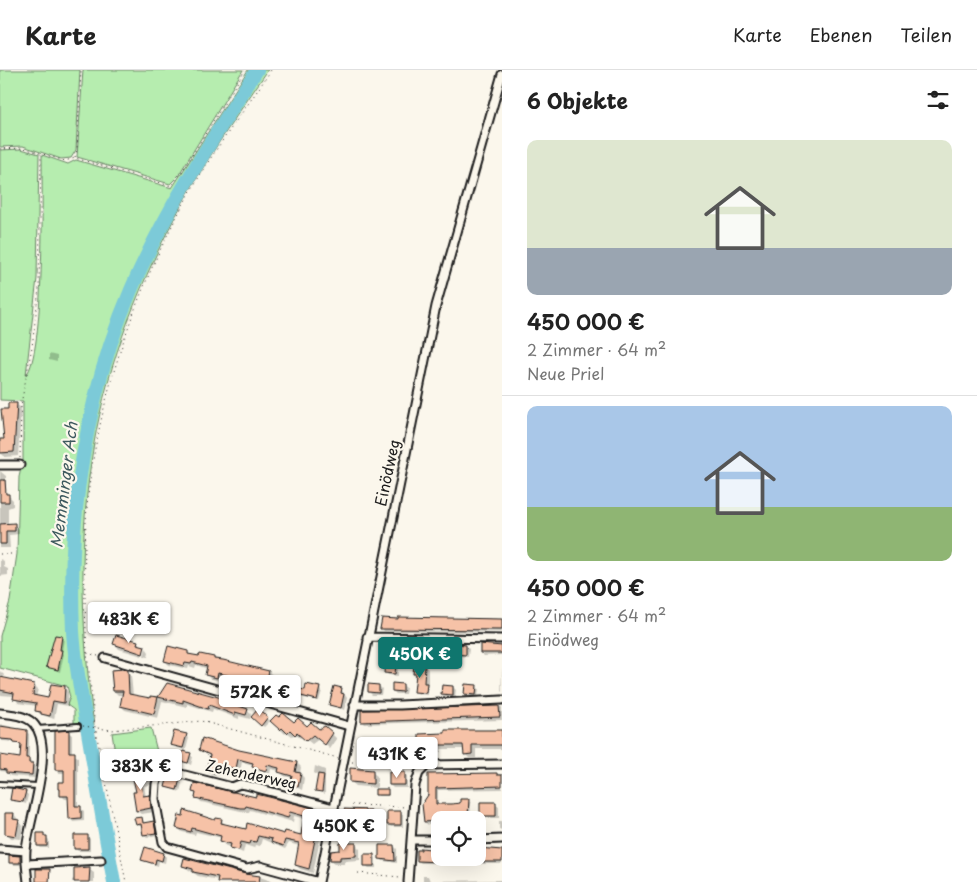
<!DOCTYPE html>
<html lang="de">
<meta charset="utf-8">
<style>
body{margin:0;font-family:"Playpen Sans",sans-serif;background:#f2f2f2;color:#222;height:100vh;display:flex;flex-direction:column;font-size:19px;white-space:nowrap}
*{box-sizing:border-box;margin:0}
p{font-size:16px;color:#767676}
.icon{flex:none;width:28px;height:28px;fill:none;stroke:currentColor;stroke-width:2;stroke-linecap:round;stroke-linejoin:round}
.map{position:relative;flex:1;overflow:hidden}
.side{display:flex;flex-direction:column;background:#fff;width:475px}
.side>*{flex:none}
.buttons{position:absolute;left:431px;top:741px;display:grid;gap:10px}
.buttons a{display:grid;place-items:center;width:55px;height:55px;border-radius:10px;background:#fff;box-shadow:0 5px 20px #0002;font-size:25px}
.price{position:absolute;translate:-50% -42px;padding:0 11px;border-radius:5px;background:#fff;color:#222;font-size:16px;line-height:32px;filter:drop-shadow(0 1px 2px #0008)}
.price::after{content:'';position:absolute;left:50%;top:30px;width:15px;height:11px;margin-left:-8px;background:inherit;clip-path:polygon(0 0,100% 0,50% 100%)}
.price.on{background:#0f766e;color:#fff}
ul{padding:0;list-style:none}
li{display:grid;align-content:center;gap:10px;height:265px;padding:0 25px}
li+li{border-top:1px solid #e0e0e0}
li span{display:grid;place-items:center;height:155px;border-radius:10px;color:#555}
li>.icon{margin-inline-start:auto}
span .icon{width:90px;height:90px;fill:#fffc;stroke-width:1}
li b{font-size:21px}
h2{display:flex;justify-content:space-between;align-items:center;height:60px;padding:0 25px;font-size:21px}
header{display:flex;align-items:center;gap:30px;box-sizing:border-box;height:70px;padding:0 25px;background:#fff;border-bottom:1px solid #e0e0e0}
header strong{font-size:24px}
nav{display:flex;gap:28px;margin-inline-start:auto;font-size:18px}
main{display:flex;flex:1;min-height:0}
.map>svg:first-child{display:block}
.green{fill:#b6edaf;stroke:#698466}
.shadow{fill:#0003}
.lines{fill:none;stroke-linecap:round;stroke-linejoin:round}
.river{stroke:#7bcad8;stroke-width:14}
.building{fill:#f6c2a7;stroke:#1c1c1c}
.lane-casing{stroke:#1c1c1c;stroke-width:8}
.street-casing{stroke:#1c1c1c;stroke-width:11}
.path{stroke:#1c1c1c;stroke-width:1;stroke-dasharray:1 4;stroke-linecap:butt}
.lane{stroke:#fbf7ec;stroke-width:4}
.street{stroke:#fbf7ec;stroke-width:7}
.labels{text-anchor:middle;stroke-width:4.5;stroke-linejoin:round;paint-order:stroke}
.street-label{font-size:15px;fill:#1c1c1c;stroke:#fbf7ec}
.water-label{font-size:16px;font-style:italic;fill:#3d595e;stroke:#fbf7ec}
</style>
<header>
<strong>Karte</strong>
<nav><a>Karte</a><a>Ebenen</a><a>Teilen</a></nav>
</header>
<main>
<div class="map">
<svg width="502" height="812" viewBox="0 0 502 812">
<rect width="100%" height="100%" fill="#fbf7ec"/>
<filter id="ink" filterUnits="userSpaceOnUse"><feTurbulence type="fractalNoise" baseFrequency=".02" numOctaves="2"/><feDisplacementMap in="SourceGraphic" scale="10" xChannelSelector="R" yChannelSelector="G"/><feConvolveMatrix kernelMatrix="1 2 1 2 8 2 1 2 1" color-interpolation-filters="sRGB"/></filter>
<g filter="url(#ink)">
<path class="green" d="M0 0H80L76 80 71 88 61 89 23 76 0 77Z
M83 0H243L178 106 170 114 77 87Z
M248 0H268C235 48 202 95 175 147 135 223 103 307 91 392 78 480 82 568 94 655L74 654V640L67 635 70 627 67 616 0 598V566L10 531 17 484 19 407 23 390V331L0 330V80L21 79 39 84 37 208 26 305C45 285 42 120 42 85L68 94 76 90 172 118Z
M151 658 160 693 152 697 118 703 112 663Z"/>
<path class="shadow" d="M49 284 57 286V292L49 290Z
M16 334 21 338 18 386 5 387 0 382 5 370 10 340Z
M0 401 6 406V423L13 430V436L8 438V455H15L19 459V464L9 465 10 478H0Z
M0 489 4 491V497L8 499V505L0 506Z
M502 551V562L384 561 382 558Z
M61 567 64 569 62 582 64 584 60 602 48 597Z
M137 572 146 578H144L142 586 119 579 115 574Z
M482 575H502V585L484 586 481 583Z
M392 576 395 579 393 596 398 599V606L388 605 386 602 387 586 381 583Z
M442 576 445 578 444 586 413 585 410 582Z
M466 576 469 579 468 587 458 586 456 583Z
M146 578 149 582 148 587 144 586Z
M188 582 191 586 214 588 269 602 273 606 269 620 250 615 248 619 243 618 239 614 240 611 222 606 221 611 211 609 207 605 208 599 196 595 195 598 189 596 188 599 169 595 165 591Z
M425 597 428 599V625L419 624 416 622 417 606 415 603Z
M502 598V622L501 621Z
M0 601 4 605 3 609 34 615 38 619 36 627 49 630 65 618 68 622V636L57 634 54 649 40 644 36 640 37 636 18 633 15 626 0 625Z
M127 601 131 605 133 626 151 630V627L158 629 167 614 239 634 251 644 250 649 239 646V649L213 639 212 642 187 634V637L162 631 158 648 125 640 121 636 124 625H118L114 621Z
M284 608 295 611 297 613 296 619 305 622 319 618 322 621 319 631 300 627 298 632 292 630 289 628 290 623 281 619Z
M403 615 406 618 405 624H396L393 621Z
M379 616 382 619 381 625H372L369 622Z
M476 616 479 619 478 627 469 626 466 623Z
M453 617 456 620 455 627H445L442 624Z
M341 619 347 628 344 640 331 634Z
M502 637V650L365 654 362 651V642Z
M259 641 270 651 264 657 253 647Z
M272 651 319 660 325 657 337 669 330 679 319 669 312 674 302 666 300 668 295 664 292 666 287 662 285 664Z
M0 654 26 661 29 664V689L36 697 35 708 10 706 7 702 0 701V687L21 690 22 676 15 672 1 671Z
M502 661V679H476V688H469L465 684V679H441V682L420 683 423 689 382 686V691H366L361 687 364 673 420 672Z
M68 662 72 665V684L78 687V737L84 741V751L73 752 70 748V729H65L61 725 66 713 65 703H59L56 700Z
M186 665 189 668 185 683 193 687 191 695 181 690 184 680 171 675Z
M200 680 238 681 297 693 301 697 300 703 304 708 302 720 292 715 293 708 284 706 280 701 271 699 270 704 257 701 254 695 242 692 240 702 221 697 219 706 211 704 207 700 211 687Z
M315 696 325 700V724L316 720 319 706 314 703Z
M147 702 151 706 153 714 144 716 146 727H149L153 731 155 742 141 744 137 741V723L134 705Z
M372 702 377 706V720H388L389 726H378L377 718 356 716 351 712Z
M404 703 407 706V718H393L390 715Z
M502 704V719L438 720V735L461 734 468 730 471 733 470 748 440 750V755H428L425 752 429 725V705Z
M179 710 182 713 180 722 166 717Z
M25 722 28 725 26 734 11 729Z
M194 722 320 741 325 746 313 803 300 799 296 795 299 776 289 773 285 779 262 769 260 776 255 775 254 778 245 775 243 783 225 775 222 768 196 762 195 765 182 762 177 757 221 750 226 755 246 761 302 766 305 749 294 746 293 752 250 740 249 742H245L201 732Z
M496 734 499 736V748H484L482 746Z
M371 741 375 746V759L351 760 346 755Z
M400 742 403 745V757H391L388 754Z
M6 744H14L23 756 21 769 11 768 7 763Z
M142 748 145 754 153 752 156 755 158 765 147 767 144 765 143 757 137 755Z
M499 751H502V760L499 759Z
M43 764 49 770V778H41L38 776Z
M88 767 90 769V781H78L75 778Z
M355 774 360 779V790L344 791V794H336L331 790Z
M394 776 397 779V793L383 791 380 788Z
M440 780V788H478V780L502 781V794L421 793 418 791Z
M164 784 166 787 165 793 159 791 158 796 142 790Z
M374 785 376 788V798H369L366 796Z
M19 787 22 790V795H13L10 792Z
M183 796 260 807 274 812H219L218 810 198 806Z
M89 799 94 803V812H72V810Z
M423 806H428L430 811 502 810V812H423Z"/>
<g class="lines">
<path class="river" d="M114 812C105 764 97 716 89 668 83 633 75 597 73 561 68 445 85 328 131 220 164 142 211 71 257 0"/>
</g>
<path class="building" d="M8 333H17L14 382 0 383V369H4L1 339H8Z
M0 410H5L6 424H9V432H0Z
M15 453V461H6V474H0V454Z
M398 547 502 549V560L380 559 382 548 398 549Z
M55 565 62 566 60 580H62L58 600 46 597Z
M116 565 138 571 137 574 145 576 143 584 113 574Z
M409 573 443 574 442 584 409 583Z
M381 574 392 575 391 595H396L395 604 384 603 386 584H380Z
M455 574 466 575V585L454 584Z
M480 574 502 576V583H480Z
M168 576 188 581V584L199 586 200 584 214 587V589L223 590 269 601 265 616 246 611 245 616 238 614 239 608 218 603 217 608 205 605 207 596 192 592 191 594 185 593 184 596 164 591Z
M414 594 425 595 424 613H427L426 623 414 622 416 604H413Z
M124 599 128 600 129 624 150 628V626L158 627 167 613 240 633 239 636 248 639 246 645 235 642V645L209 635 208 639 183 630V633L158 627 154 644 120 636 123 621H113L111 600Z
M0 607 34 614 33 625 48 628 51 614 65 616 64 633 53 631 50 646 41 644V642L35 641 36 633 13 629 14 623 0 620Z
M283 607 295 610 293 618 305 620 306 614 320 617 317 630 297 625 296 630 288 628 290 622 280 619Z
M392 613 403 614V622L392 621Z
M368 614 379 615V623L368 622Z
M465 614 477 615 476 625 464 624Z
M442 615 453 616V625L441 624Z
M334 616 342 618 341 623 344 624 341 638 329 635Z
M499 636 500 647 361 652V640Z
M258 639 268 647 261 656 251 647Z
M283 643 294 652 298 648 307 656 311 652 319 659 325 656 333 663 325 675 313 665 306 671 297 663 295 665 290 660 287 663 282 658 280 660 270 651 276 645 279 647Z
M0 656 27 660 26 688H29V693H33L32 705 6 703V700L0 699V685L20 688 21 674 14 673 13 670 0 669Z
M69 660V682H75V736H81V748L69 749 68 726H60V719H58V712H64V700H55V661Z
M445 660H502V675H472V684L464 685 463 675H437V679H417L420 685 378 682V687H360L363 672H369V666L419 671V664L445 663Z
M174 661 187 664 183 678 170 675Z
M202 668 239 680 297 692 295 702 301 703 298 717 290 715 292 706 278 702 279 698 267 695 266 701 252 697 253 693 238 689 236 699 217 694 215 703 206 700 210 685 199 680Z
M183 681 191 683 188 693 180 691Z
M350 698 373 700V714L350 712Z
M147 700 149 710 141 712 143 726 150 725 151 738 136 741 133 722H136L132 704Z
M389 702H405V715H389Z
M497 703V705H502V716L436 718V734H452L460 733V729H469L468 746H451V750L424 752 422 734 428 725V704Z
M318 704 324 705 322 722 315 721Z
M168 706 180 709 177 720 165 717Z
M194 713 256 727V724L269 727 321 740 309 799 295 795 299 773 285 770 283 776 271 772 272 769 258 766 256 772 251 771 250 774 241 772 239 780 230 778 231 774 220 771 221 766 192 758 191 762 176 758 179 745 183 746 184 740 215 750 216 748 222 749 221 753 246 759 247 753 284 764 285 761 301 765 304 746 290 742 288 748 246 736 245 738H240L195 728 196 723 192 722Z
M12 718 26 721 23 732 10 730Z
M375 719H388V725H375Z
M496 732V746H480V732Z
M344 739 371 740V755H345L341 749 344 746Z
M387 741H401V755H387Z
M5 743H14L13 749 19 750 16 766 5 764Z
M142 747 143 753 154 751 156 763 143 765 141 754 136 755 134 748Z
M37 763H44V766H47V776H37Z
M74 765H88V779H74Z
M340 773H356V786L340 787V790H330L331 781 340 780Z
M379 775H394L395 791 379 789Z
M145 777 164 783 162 791 156 789 155 794 141 790Z
M421 778 440 780V792L417 791V780H421Z
M478 778 502 780V792H478Z
M364 784H374V796H364Z
M9 785 20 786V793H9Z
M184 788 246 804 260 806 259 812H217L218 807 193 802V799L182 796Z
M90 797 89 812H74V798Z
M36 799H50L49 812H36Z"/>
<g class="lines">
<g class="lane-casing">
<path id="lane" d="M37 659 78 656
M0 714 38 716"/>
</g>
<g class="street-casing">
<path id="street" d="M0 395H20
M367 567 502 569
M105 588 349 656
M354 635H400L502 630
M0 643C10 644 25 645 33 653 57 678 28 750 26 781 25 791 27 802 28 812
M411 770H440
M478 770 502 769
M0 779 26 781
M27 794 101 790
M319 812 436 236 502 4
M319 812 260 796 247 799 167 777 163 772 155 729 156 714 160 702 169 701 232 717 240 714 246 715 333 738
M408 812 415 715 419 703 427 695 502 694"/>
</g>
<path class="path" d="M0 79 24 78 65 91 75 88 171 116 181 103 245 0
M75 87 77 80 81 0
M20 388 21 334 32 277 39 218 41 84
M0 484H16
M87 583C84 519 82 453 93 390 111 290 147 194 199 107 221 70 248 36 271 0
M98 586 87 583 95 657 126 812
M83 656 112 660 201 651 338 688
M352 692 402 693 415 696
M352 735 407 737
M358 803 400 807"/>
<use href="#lane" class="lane"/>
<use href="#street" class="street"/>
</g>
</g>
<g class="labels">
<g class="street-label">
<text transform="translate(388 403) rotate(-78)" y="5">Einödweg</text>
<text transform="translate(251 705) rotate(12)" y="5">Zehenderweg</text>
</g>
<g class="water-label">
<text transform="translate(64 415) rotate(-83)" y="6">Memminger Ach</text>
</g>
</g>
</svg>
<div class="buttons">
<a><svg class="icon" aria-label="locate" viewBox="0 0 24 24"><circle cx="12" cy="12" r="6"/><path d="M12 2v4M12 18v4M2 12h4M18 12h4"/></svg></a>
</div>
<b class="price" style="left:129px;top:574px">483K €</b>
<b class="price on" style="left:420px;top:609px">450K €</b>
<b class="price" style="left:260px;top:647px">572K €</b>
<b class="price" style="left:397px;top:709px">431K €</b>
<b class="price" style="left:141px;top:721px">383K €</b>
<b class="price" style="left:344px;top:781px">450K €</b>
</div>
<section class="side">
<h2>6 Objekte<svg class="icon" aria-label="filters" viewBox="0 0 24 24"><path d="M4 7h16M4 17h16"/><circle cx="9" cy="7" r="2"/><circle cx="15" cy="17" r="2"/></svg></h2>
<ul>
<li><span style="background:linear-gradient(#dfe7d0 70%,#9aa5b1 0)"><svg class="icon" aria-label="home" viewBox="0 0 24 24"><path d="M3 11l9-7 9 7M6 9v11h12V9"/></svg></span><div><b>450 000 €</b><p>2 Zimmer · 64 m²</p><p>Neue Priel</p></div></li>
<li><span style="background:linear-gradient(#a9c7e8 65%,#8fb573 0)"><svg class="icon" aria-label="home" viewBox="0 0 24 24"><path d="M3 11l9-7 9 7M6 9v11h12V9"/></svg></span><div><b>450 000 €</b><p>2 Zimmer · 64 m²</p><p>Einödweg</p></div></li>
</ul>
</section>
</main>
